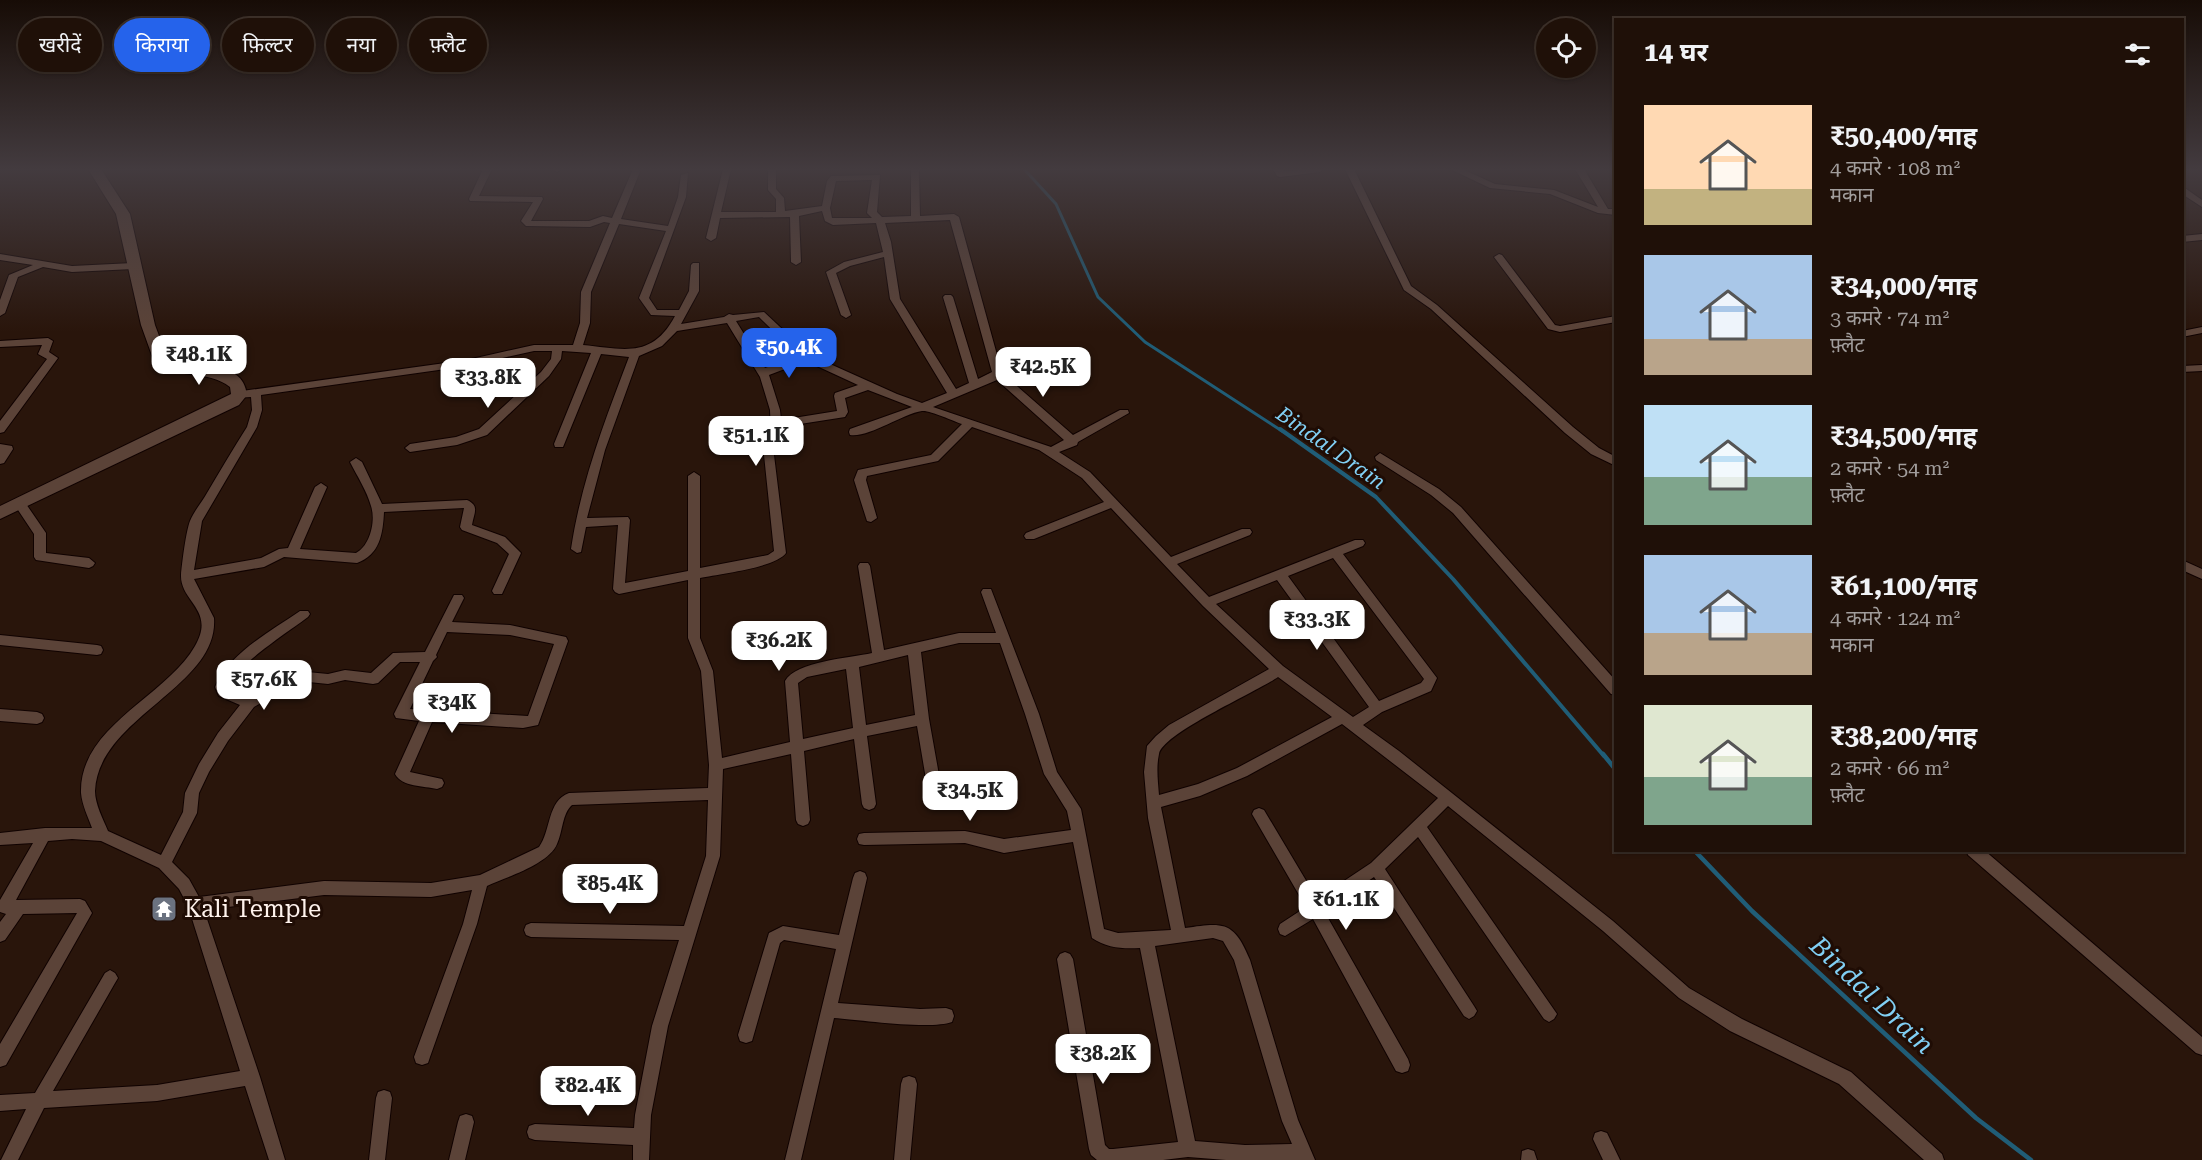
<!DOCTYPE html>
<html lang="hi">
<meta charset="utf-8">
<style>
body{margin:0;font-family:"Roboto Serif","Noto Sans Devanagari",serif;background:#271912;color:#f1f3f6;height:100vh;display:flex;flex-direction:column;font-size:22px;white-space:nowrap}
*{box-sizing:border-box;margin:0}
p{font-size:20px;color:#a19d9c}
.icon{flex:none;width:33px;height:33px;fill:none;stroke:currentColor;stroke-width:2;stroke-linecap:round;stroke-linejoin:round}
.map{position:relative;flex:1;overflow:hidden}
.panel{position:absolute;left:1614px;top:18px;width:570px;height:834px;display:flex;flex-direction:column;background:#1f1008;border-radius:0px;box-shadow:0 2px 4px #0004,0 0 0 2px #3c3029}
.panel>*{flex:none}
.banner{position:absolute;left:18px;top:18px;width:570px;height:54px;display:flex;gap:12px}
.controls{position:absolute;left:1536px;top:18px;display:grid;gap:12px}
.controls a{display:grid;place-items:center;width:60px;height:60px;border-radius:50%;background:#1f1008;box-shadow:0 2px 4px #0004,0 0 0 2px #3c3029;font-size:30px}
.price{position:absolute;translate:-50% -51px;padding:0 14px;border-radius:12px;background:#fff;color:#222;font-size:20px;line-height:39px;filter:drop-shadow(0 2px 3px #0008)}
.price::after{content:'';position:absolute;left:50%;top:36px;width:18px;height:14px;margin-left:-9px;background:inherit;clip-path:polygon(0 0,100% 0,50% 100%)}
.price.selected{background:#2563eb;color:#fff}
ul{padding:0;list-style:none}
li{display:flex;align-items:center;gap:18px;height:150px;padding:0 30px}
li span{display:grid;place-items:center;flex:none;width:168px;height:120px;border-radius:0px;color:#555}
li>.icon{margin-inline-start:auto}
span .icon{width:72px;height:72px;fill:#fffc;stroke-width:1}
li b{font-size:26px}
h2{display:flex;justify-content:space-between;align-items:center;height:72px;padding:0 30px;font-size:26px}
.pill{padding:0 21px;border-radius:27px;background:#1f1008;box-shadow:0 2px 4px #0004,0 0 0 2px #3c3029;font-size:21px;line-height:54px}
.pill.selected{background:#2563eb;color:#fff}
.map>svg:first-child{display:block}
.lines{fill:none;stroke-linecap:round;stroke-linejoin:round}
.stream-far2{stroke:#205d77;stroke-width:3}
.stream-far1{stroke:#205d77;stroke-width:4}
.stream{stroke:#205d77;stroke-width:4.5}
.street-casing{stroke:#100200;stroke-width:2}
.secondary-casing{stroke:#100200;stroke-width:2}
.street{fill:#5b4338;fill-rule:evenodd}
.secondary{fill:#5b4338;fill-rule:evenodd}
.labels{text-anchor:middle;stroke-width:6;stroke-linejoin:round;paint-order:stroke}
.water-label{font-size:21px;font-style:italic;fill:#81cff4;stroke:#1f0c04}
.near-poi-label{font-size:24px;fill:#fef2ec;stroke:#1f0c04;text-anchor:start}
.near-water-label{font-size:26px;font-style:italic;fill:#81cff4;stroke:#1f0c04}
</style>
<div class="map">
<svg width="2202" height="1160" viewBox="0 0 2202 1160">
<rect width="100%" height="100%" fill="#29150b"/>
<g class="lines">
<path class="stream-far2" d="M1024 169 1056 204 1098 297 1145 342 1282 431"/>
<path class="stream-far1" d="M1280 429 1376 497 1453 579 1604 756"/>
<path class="stream" d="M1603 754 1616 770
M1694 850 1752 911 1976 1118 2031 1160"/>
<g class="street-casing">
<path id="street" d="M483 169H492L479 196 542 197 543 199 531 221H589L603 216 612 218 633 169H641L621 219 668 226 678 197 681 175 688 173 686 197 649 298 657 310H679L689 291 691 265 693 263H699V291L681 324 724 317 729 314 733 315 764 312 810 355 897 394 922 403 947 393 890 299 884 257 850 266 836 273 851 315 846 318 841 315 826 272 844 262 883 252 876 223 833 225 825 221 822 211 799 216 801 262 796 265 791 262 790 217 720 218 716 238 711 241 706 238 723 169H731L721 212H776V199L768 190V169H776V189L784 198 785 211 822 206 827 181 831 176 880 175 877 212 882 217 911 216V169H919L920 216 954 214 959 217 1002 373 1073 435 1120 410H1128L1129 413 1078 442 1077 445 1059 452 1090 472 1171 557 1242 529H1250L1252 532 1250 535 1177 564 1209 597 1355 540H1363L1365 543 1363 546 1343 554 1437 678 1431 691 1382 712 1363 725 1399 751 1613 921 1689 988 1742 1019 1851 1072 1942 1154 1944 1160H1924L1839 1084 1730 1031 1679 998 1603 931 1448 806 1427 827 1557 1014 1554 1019 1549 1022 1544 1019 1418 837 1385 869 1474 1006 1477 1011 1474 1016 1469 1019 1464 1016 1374 877 1324 911 1408 1059 1410 1065 1408 1071 1402 1073 1396 1071 1313 919 1285 936 1280 934 1278 929 1280 924 1306 907 1252 814 1254 810 1259 808 1264 810 1317 899 1371 863 1438 798 1342 724 1247 776 1200 796 1161 807 1185 928C1224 922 1234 921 1250 960L1298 1120 1315 1160H1226L1188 1157 1163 1160H1097L1091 1155 1089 1149 1057 959 1060 954 1065 952 1070 954 1073 959 1105 1145 1109 1149H1113L1178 1142 1140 948C1122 949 1107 948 1092 938L1073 842 1004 853 965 843 864 845 859 844 857 839 859 834 864 833 965 831 1004 839 1071 830 1067 811 1044 774 1025 714 1000 643H959L921 652 929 719 944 803 942 807 937 809 932 807 930 803 917 726 867 736 876 804 874 808 869 810 864 808 862 804 854 739 804 751 810 820 808 824 803 826 798 824 796 820 791 754 723 769 720 856 668 1026 651 1115 649 1160H633V1145L535 1140 529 1138 527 1132 529 1126 535 1124 634 1128 635 1115 652 1026 679 940 531 937 526 935 524 930 526 925 531 923 684 926 706 856 708 800 572 805C562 814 563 831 557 844 549 864 507 877 487 886L477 924 430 1057 428 1063 422 1065 416 1063 414 1057 463 924 472 890 431 897 324 895 204 910 260 1077 285 1160H269L245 1086 157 1101 44 1108 18 1160H1L26 1109 0 1111V1095L35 1093 105 973 110 970 115 973 118 978 115 983 53 1091 157 1085 240 1071 188 906 179 889 159 868 101 841 72 839 48 841 16 900 80 899 85 901 92 913 6 1065 0 1067V1044L77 913 23 914 5 940 0 942V922L6 914 0 912V900L33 843 0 845V833L45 828H92C88 817 82 805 81 793 79 726 166 697 195 646 216 610 180 602 181 575 182 563 186 531 190 521 194 511 202 502 207 493 220 471 233 449 247 427L252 410 251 397 235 398 234 395 235 392 467 360 534 345H573L580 323 581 292 610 223 604 222 590 227 526 226 521 221 533 202 470 201 469 199ZM872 180 867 213 872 218H832L830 208 836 181ZM950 220 992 372 978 379 953 297 951 295H945L943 297 969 383 956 389 900 299 891 242 885 223ZM619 224 666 231 639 298 651 315 675 316C652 359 624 349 583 345L590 323 591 292ZM759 317 799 356 765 368 736 321ZM727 323 760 377 770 410 771 436 764 455 774 551 768 555 700 568V476L694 472 688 476V571L625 583 630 520 628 517 587 518 605 450 639 356 662 346 677 331ZM534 351H552L551 359 541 372 479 429 456 437 410 444 405 448 410 452 457 445 487 435 549 376 561 359 562 351 591 353 554 444 555 447H563L601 354 629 357C605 420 581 482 571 549L577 553 581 552 586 527 618 525 613 589 615 592 619 594 688 580V638L701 671 709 765 708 788 569 793C547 801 551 831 539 847L480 875 431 883 324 881 199 897 189 879 172 862 197 813 199 793 209 772 228 741 254 707 299 681 328 684 345 680 373 684 378 683 400 662H420L394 714 396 718 419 721 395 774C402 787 424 786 437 789L442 787 444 783 442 779 410 772 432 722 523 728 538 725 568 641 566 637 510 625 452 622 464 598 462 595H454L425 652 393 653 371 673 345 670 328 674 297 671 248 697 229 688C230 669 291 630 308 617L310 614 308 611H300C270 632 230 652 215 687L219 696 240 705 218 733 199 764 185 793 183 812 161 855 108 831C103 819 95 804 95 791 98 717 219 687 214 618L194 579 264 567 284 557 357 563C380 555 383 533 384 512L464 508 460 527 462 530 497 543 509 554 492 591 494 594H502L521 553 505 537 472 525C474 513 480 506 467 500L382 504 362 462 356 458 350 462C357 476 367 491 371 506 376 521 370 546 356 553L300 549 327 487 321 483 315 487 288 548 279 549 261 558 194 570 202 521 257 427 262 410 261 395 467 366ZM806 361 858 385 835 393 834 396 837 411 781 420 780 410 769 375ZM997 380 1064 440 1051 447 933 407ZM868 390 912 407 850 429 849 432 850 435C869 438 902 414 922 411 930 410 953 421 962 424L931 455 858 470 854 480 867 521 871 522 877 518 866 480 867 476 938 461 972 427 1039 450 1082 478 1104 502 1026 533 1024 536 1026 539H1034L1111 508 1203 606 1269 669 1169 725 1156 736 1147 746 1144 772 1148 818 1171 930 1118 933 1104 929 1081 809 1057 772 1039 714 991 589H983L981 592 996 633H959L884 650 870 566 868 563H860L858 566 872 653C850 658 796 661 785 681L790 742 722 758 713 671 700 638V578C719 574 775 568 786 553L774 455 781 436V427L845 417 848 412 845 398ZM1333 558 1424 679 1421 683 1379 701 1288 576ZM1277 580 1369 707 1353 717 1283 666 1216 604ZM447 632 510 635 554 644 528 716 410 709 433 661 437 657 436 655ZM908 655 915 715 866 725 859 667ZM846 669 853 728 803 739 798 683 807 677ZM1278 677 1332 717 1237 768 1198 784 1159 795C1158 782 1156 767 1159 754 1163 733 1257 692 1278 677ZM1213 938 1223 941 1234 960 1282 1121 1292 1144 1245 1145 1195 1141 1155 946Z
M552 169H561L557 172Z
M1273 169H1282L1283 171 1324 169 1320 172 1280 177 1277 176Z
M1345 169H1354L1411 286 1437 305 1573 427 1599 448 1616 457V466L1591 454 1565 433 1431 309 1404 290Z
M1450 169H1462L1495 184 1554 190 1598 207 1575 169H1584L1608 209H1616V215L1598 213 1550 194 1490 188Z
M2182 186 2202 200V207L2182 194Z
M2202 234V240L2182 242V236Z
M0 254 72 266 133 263 138 266 133 269 72 272 43 267 18 277 5 313 0 316V300L9 275 33 265 0 260Z
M1499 254 1502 255 1555 325 1560 326 1616 316V322L1560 332 1548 329 1494 257Z
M2202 327V333L2182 337V331Z
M48 338 53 341 49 352 58 358 4 432 0 433V421L47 359 38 354 42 345 0 347V341Z
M2202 365V371L2182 372V366Z
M0 444 12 446 13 449 4 463 0 464Z
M1380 453 1439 489 1461 507 1616 681V695L1611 694 1453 513 1431 495 1376 460 1375 457Z
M20 500 24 501 46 533V553L89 558 95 563 93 566 89 568 36 560 34 557V534L14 504Z
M2182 560 2202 569V579L2182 570Z
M0 635 97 645 101 646 103 650 101 654 97 655 0 645Z
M0 709 37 712 42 714 44 718 42 722 37 724 0 721Z
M1966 850H1984L2202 1037V1055L2196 1053 1968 855Z
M860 871 865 873 867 878 838 1003 920 1009 946 1008 952 1010 954 1016 952 1022C930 1030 861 1020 834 1018L801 1160H785L836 949 784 940 780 943 752 1041 746 1043 740 1041 738 1035 769 933 783 926 839 935 853 878 855 873Z
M909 1076 915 1078 917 1084 910 1160H894L901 1084 903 1078Z
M384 1090 390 1092 392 1098 385 1160H369L376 1098 378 1092Z
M466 1114 472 1116 474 1122 465 1160H449L458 1122 460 1116Z
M1601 1131 1607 1133 1620 1160H1603L1593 1139 1595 1133Z
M1528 1149 1534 1151 1537 1160H1521L1522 1151Z"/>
</g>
<g class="secondary-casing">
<path id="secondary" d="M88 169H101L130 214 155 325 167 357C191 372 243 356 247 395L239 405 0 519V506L231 394 230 387C208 370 178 378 155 364L141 325 116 214Z"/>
</g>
<use href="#street" class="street"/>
<use href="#secondary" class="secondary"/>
</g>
<linearGradient id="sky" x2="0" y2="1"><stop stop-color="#170c06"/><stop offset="0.51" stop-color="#433b3f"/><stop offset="1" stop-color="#433b3f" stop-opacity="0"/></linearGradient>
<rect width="2202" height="332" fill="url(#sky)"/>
<defs>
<g id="temple-square" transform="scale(1.35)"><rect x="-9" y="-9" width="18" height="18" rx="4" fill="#6b7280" stroke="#1f0c04"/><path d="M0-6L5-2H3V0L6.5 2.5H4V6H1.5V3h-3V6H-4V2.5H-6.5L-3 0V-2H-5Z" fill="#fff"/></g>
</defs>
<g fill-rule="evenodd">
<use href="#temple-square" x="164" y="909"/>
</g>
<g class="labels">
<g class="water-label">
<text transform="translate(1331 448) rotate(35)" y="7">Bindal Drain</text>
</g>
<g class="near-poi-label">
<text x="184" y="917">Kali Temple</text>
</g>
<g class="near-water-label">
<text transform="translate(1872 995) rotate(43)" y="9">Bindal Drain</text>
</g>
</g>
</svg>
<div class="controls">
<a><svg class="icon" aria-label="locate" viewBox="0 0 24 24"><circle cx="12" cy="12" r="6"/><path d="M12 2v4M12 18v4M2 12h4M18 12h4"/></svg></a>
</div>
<b class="price selected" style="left:789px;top:379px">₹50.4K</b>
<b class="price" style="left:199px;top:386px">₹48.1K</b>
<b class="price" style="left:1043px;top:398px">₹42.5K</b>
<b class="price" style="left:488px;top:409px">₹33.8K</b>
<b class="price" style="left:756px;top:467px">₹51.1K</b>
<b class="price" style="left:1317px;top:651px">₹33.3K</b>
<b class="price" style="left:779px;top:672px">₹36.2K</b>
<b class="price" style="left:264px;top:711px">₹57.6K</b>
<b class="price" style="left:452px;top:734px">₹34K</b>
<b class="price" style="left:970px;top:822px">₹34.5K</b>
<b class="price" style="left:610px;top:915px">₹85.4K</b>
<b class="price" style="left:1346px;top:931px">₹61.1K</b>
<b class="price" style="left:1103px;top:1085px">₹38.2K</b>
<b class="price" style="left:588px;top:1117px">₹82.4K</b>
<div class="banner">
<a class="pill">खरीदें</a>
<a class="pill selected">किराया</a>
<a class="pill">फ़िल्टर</a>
<a class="pill">नया</a>
<a class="pill">फ़्लैट</a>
</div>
<section class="panel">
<h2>14 घर<svg class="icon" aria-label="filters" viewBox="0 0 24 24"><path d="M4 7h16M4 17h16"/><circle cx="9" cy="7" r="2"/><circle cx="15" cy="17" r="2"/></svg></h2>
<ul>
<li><span style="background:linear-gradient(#ffd9b3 70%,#c2b280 0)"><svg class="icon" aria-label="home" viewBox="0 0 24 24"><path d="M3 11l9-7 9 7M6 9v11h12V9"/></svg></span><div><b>₹50,400/माह</b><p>4 कमरे · 108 m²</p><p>मकान</p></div></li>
<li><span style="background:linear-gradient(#a9c7e8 70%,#b9a48a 0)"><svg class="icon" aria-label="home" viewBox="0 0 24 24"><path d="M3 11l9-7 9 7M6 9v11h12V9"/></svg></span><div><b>₹34,000/माह</b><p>3 कमरे · 74 m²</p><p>फ़्लैट</p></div></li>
<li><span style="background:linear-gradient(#bfe0f5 60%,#7fa58c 0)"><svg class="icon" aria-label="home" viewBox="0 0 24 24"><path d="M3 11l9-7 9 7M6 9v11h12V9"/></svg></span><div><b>₹34,500/माह</b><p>2 कमरे · 54 m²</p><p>फ़्लैट</p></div></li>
<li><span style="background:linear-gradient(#a9c7e8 65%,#b9a48a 0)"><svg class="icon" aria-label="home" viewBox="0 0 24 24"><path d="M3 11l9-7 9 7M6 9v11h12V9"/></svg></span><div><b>₹61,100/माह</b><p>4 कमरे · 124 m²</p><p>मकान</p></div></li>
<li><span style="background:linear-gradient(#dfe7d0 60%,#7fa58c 0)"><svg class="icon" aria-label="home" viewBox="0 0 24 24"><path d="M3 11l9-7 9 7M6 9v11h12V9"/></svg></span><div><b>₹38,200/माह</b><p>2 कमरे · 66 m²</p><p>फ़्लैट</p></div></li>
</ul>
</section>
</div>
